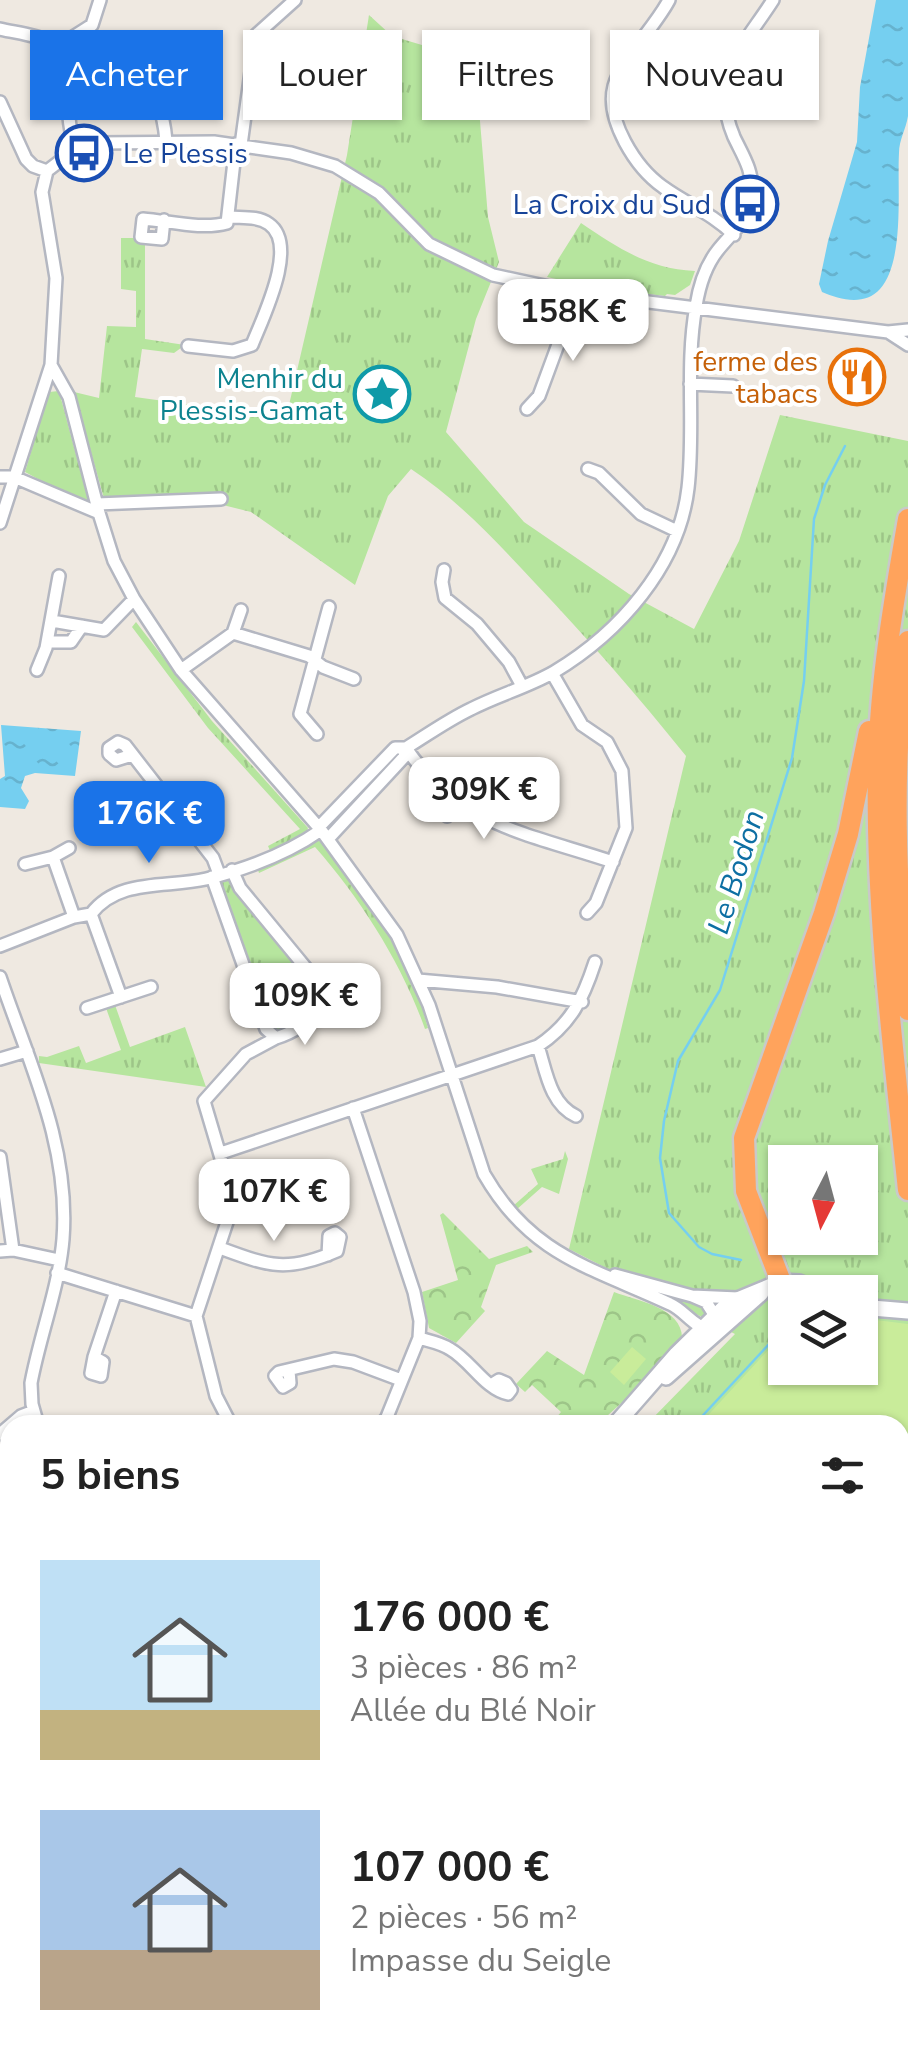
<!DOCTYPE html>
<html lang="fr">
<meta charset="utf-8">
<style>
body{margin:0;font-family:"Nunito Sans",sans-serif;background:#f6f6f6;color:#222;height:100vh;display:flex;flex-direction:column;font-size:38px;white-space:nowrap}
*{box-sizing:border-box;margin:0}
p{font-size:32px;color:#767676}
.icon{flex:none;width:55px;height:55px;fill:none;stroke:currentColor;stroke-width:2;stroke-linecap:round;stroke-linejoin:round}
.map{position:relative;flex:1;overflow:hidden}
.side{position:absolute;left:0px;top:1415px;width:910px;height:640px;display:flex;flex-direction:column;background:#fff;border-radius:30px 30px 0 0;box-shadow:0 2px 8px #0004}
.side>*{flex:none}
.hud{position:absolute;left:30px;top:30px;width:850px;height:90px;display:flex;gap:20px}
.needle{width:65px;rotate:186deg}
.buttons{position:absolute;left:768px;top:1145px;display:grid;gap:20px}
.buttons a{display:grid;place-items:center;width:110px;height:110px;border-radius:0px;background:#fff;box-shadow:0 2px 8px #0004;font-size:50px}
.price{position:absolute;translate:-50% -85px;padding:0 22px;border-radius:20px;background:#fff;color:#222;font-size:32px;line-height:65px;filter:drop-shadow(0 2px 5px #0008)}
.price::after{content:'';position:absolute;left:50%;top:60px;width:30px;height:22px;margin-left:-15px;background:inherit;clip-path:polygon(0 0,100% 0,50% 100%)}
.price.current{background:#1a73e8;color:#fff}
ul{padding:0;list-style:none}
li{display:flex;align-items:center;gap:30px;height:250px;padding:0 40px}
li span{display:grid;place-items:center;flex:none;width:280px;height:200px;border-radius:0px;color:#555}
li>.icon{margin-inline-start:auto}
span .icon{width:120px;height:120px;fill:#fffc;stroke-width:1}
li b{font-size:42px}
h2{display:flex;justify-content:space-between;align-items:center;height:120px;padding:0 40px;font-size:42px}
.pill{padding:0 35px;border-radius:0px;background:#fff;box-shadow:0 2px 8px #0004;font-size:35px;line-height:90px}
.pill.current{background:#1a73e8;color:#fff}
.map>svg:first-child{display:block}
.grass{fill:url(#grass-tufts);fill-rule:evenodd}
.forest{fill:url(#forest-crowns)}
.pitch{fill:#c9ec9a}
.water{fill:url(#water-ripples)}
.lines{fill:none;stroke-linecap:round;stroke-linejoin:round}
.stream{stroke:#75cff0;stroke-width:2.5}
.street-casing{stroke:#b4b7c1;stroke-width:16}
.secondary-casing{stroke:#b4b7c1;stroke-width:20}
.highway-casing{stroke:#c9c9c9;stroke-width:25}
.street{stroke:#fff;stroke-width:11}
.secondary{stroke:#fff;stroke-width:15}
.highway{stroke:#ffa35c;stroke-width:20}
.labels{text-anchor:middle;stroke-width:8;stroke-linejoin:round;paint-order:stroke}
.transit-label{font-size:28px;fill:#164399;stroke:#fff;text-anchor:start}
.food-label{font-size:28px;fill:#c56008;stroke:#fff;text-anchor:end}
.culture-label{font-size:28px;fill:#0d838f;stroke:#fff;text-anchor:end}
.water-label{font-size:30px;font-style:italic;fill:#0d6fa3;stroke:#fff}
</style>
<div class="map">
<svg width="908" height="2055" viewBox="0 0 908 2055">
<defs>
<pattern id="grass-tufts" width="24" height="20" patternUnits="userSpaceOnUse" patternTransform="scale(2.5)"><rect width="24" height="20" fill="#b6e59e"/><path d="M3 7l-1-3M5 7V3M7 7l1-3M15 17l-1-3M17 17v-4M19 17l1-3" fill="none" stroke="#9dc588"/></pattern>
<pattern id="forest-crowns" width="20" height="18" patternUnits="userSpaceOnUse" patternTransform="scale(2.5)"><rect width="20" height="18" fill="#b6e59e"/><path d="M2 6a3 3 0 1 1 6 0M12 15a3 3 0 1 1 6 0" fill="none" stroke="#9dc588"/></pattern>
<pattern id="water-ripples" width="26" height="14" patternUnits="userSpaceOnUse" patternTransform="scale(2.5)"><rect width="26" height="14" fill="#75cff0"/><path d="M2 4q2-2 4 0t4 0M15 11q2-2 4 0t4 0" fill="none" stroke="#66b2ce"/></pattern>
</defs>
<rect width="100%" height="100%" fill="#efe9e1"/>
<path class="grass" d="M369 15 392 36 475 61 488 217 499 262 476 319 446 432 524 522 629 594 694 629 739 541 780 415 908 441V2055H0V2016L10 2011V2045H900V1425H646L735 1334 569 1249 686 756C638 696 588 639 535 583 496 541 458 500 411 469L388 496 355 585 251 512 219 504 107 509 74 392 99 398 107 326 136 327V291L121 289V238H136V242L145 244V339L185 345 174 353 142 349 135 397 286 418 347 155ZM785 1162H860V1238H785ZM785 1292H860V1368H785Z
M581 223C618 248 649 269 695 271L690 285 675 295 667 294 665 296 597 288 547 277Z
M59 391 90 507 25 472 49 392Z
M136 622 212 721 308 828 306 833 271 853 268 846 300 829 208 728 132 627Z
M315 836C352 877 388 928 412 977 419 992 423 1012 428 1028L425 1029C402 964 361 899 315 847L259 873 257 867Z
M221 879 228 880 314 986 310 1013 282 1033 272 1032 218 882Z
M115 1005 130 1047 185 1027 206 1087 39 1063V1056L47 1057 79 1046 86 1063 121 1050 106 1008Z
M565 1151 568 1159 559 1194 542 1187 516 1210 513 1206 538 1184 531 1169 563 1159Z"/>
<path class="forest" d="M443 1213 489 1259 527 1246 533 1252 496 1265 481 1307 485 1311 456 1343 429 1328 422 1292 458 1280 440 1215Z
M614 1292C638 1301 684 1308 682 1340L637 1389 597 1425H550L561 1412 532 1385 525 1392 516 1384 547 1351 584 1375Z
M908 1857V2055H862L863 2045H900V1889Z"/>
<path class="pitch" d="M860 1318 908 1324V1792L900 1830V1425H699L770 1348 785 1322V1368H860Z
M632 1347 646 1359 624 1385 610 1372Z
M66 2045H840L836 2055H55Z"/>
<path class="water" d="M876 0H908C908 38 908 79 908 116 906 129 899 140 899 153 897 189 905 261 880 289 865 306 840 300 822 292L819 284 828 241 857 142 860 87Z
M1 725 81 731 75 776 35 773 25 776 21 788 29 801 25 809 0 807V779L5 776Z"/>
<g class="lines">
<path class="stream" d="M741 1260 712 1254 699 1247 669 1213 660 1158 664 1121 678 1061 720 990 792 758 804 681 814 519 825 485 845 446
M694 1425 770 1343 785 1314
M49 2055 60 2045"/>
<g class="street-casing">
<path id="street" d="M669 0C655 27 621 60 614 86 605 120 636 168 663 187 686 204 712 213 734 235
M0 29C17 33 39 35 54 44 79 57 59 117 77 148
M59 46 92 25 100 0
M68 73C128 75 160 71 166 141
M0 102 26 159 33 166 47 171
M241 145 256 35 295 0
M47 171 77 148 98 143 214 142 291 153 335 166 379 193 429 244 493 275 577 293 888 332 908 330
M164 220 162 239 141 237 143 219C169 221 202 230 227 223L236 144
M888 332 908 345
M188 346 233 351 252 345C263 317 299 245 269 224 258 216 243 218 230 217
M51 365 69 397 99 513 114 561 134 599 181 670 321 830 397 935 429 1005 484 1174C531 1256 591 1267 670 1304 684 1310 694 1327 708 1329
M690 384 733 386
M527 409 539 396 577 293
M588 469 599 473 641 514 677 531
M0 477H14L99 513
M97 504 221 499
M0 523 51 365 56 278 42 192 47 171
M444 570 442 582 445 598 477 624 509 662 522 686
M52 621 104 630 134 599
M233 633 241 610
M47 642H71L82 626
M37 670 46 648 59 576
M181 670 233 633 309 656 323 667 354 679
M552 673 582 725 607 742 622 771 626 828 596 903 587 913
M317 734 300 714 329 607
M406 748C459 826 530 834 613 862
M132 755 116 760 109 754V748L118 742 125 745 213 858 219 874
M447 816 458 803
M319 827 395 748H406C427 735 448 720 471 709 498 695 528 687 554 672 619 633 679 566 688 488 695 427 685 366 696 306 699 287 706 265 718 250 733 231 750 220 752 193 753 170 743 156 734 137 708 76 743 47 773 0
M328 839 404 757 406 748
M53 857 74 917
M25 864 53 857 69 848
M212 877 266 1029 276 1038C307 1028 323 1011 315 979L240 888 232 870
M91 914 121 997
M0 946 74 917 91 914C118 878 167 888 206 879 246 869 287 854 321 830
M0 977C29 1063 70 1145 63 1239 59 1287 40 1335 31 1383L32 1404 38 1425
M418 980 497 987 582 1002
M87 1008 151 987
M538 1046C546 1071 550 1104 576 1116
M0 1059 27 1051
M353 1108 414 1292 420 1321 419 1338 387 1417 381 1425
M221 1153 538 1046C571 1024 583 999 595 962
M0 1157 13 1250
M220 1248C269 1266 286 1273 337 1251L340 1237 335 1233 329 1236 328 1255
M0 1251 13 1250 59 1260
M57 1273 196 1316
M615 1275 692 1296 738 1298
M692 1296 706 1302 717 1319
M419 1338C429 1341 441 1343 450 1349 471 1361 485 1389 508 1394L511 1390 506 1383 499 1380 491 1385
M94 1357 103 1362 101 1376 91 1373 94 1357 116 1291
M289 1371 290 1383 283 1387 275 1376 279 1372 334 1359 353 1362 401 1380
M231 1425 216 1396 196 1316 230 1213 231 1192 204 1101 246 1054 276 1038
M0 1434 21 1416 34 1411
M0 1520 10 1510
M0 1537 10 1542
M0 1709 9 1712 0 1728
M0 1835 10 1848"/>
</g>
<g class="secondary-casing">
<path id="secondary" d="M860 1307 908 1311
M666 1377 761 1293
M615 1425 677 1354 728 1304 781 1282 799 1283 821 1292
M0 2029 10 2024"/>
</g>
<g class="highway-casing">
<path id="highway" d="M908 519C894 599 880 681 878 763 875 906 893 1048 908 1190
M908 641C890 763 896 888 908 1010
M781 1282 746 1191 744 1138 824 913 848 834 869 731
M900 1852 908 1822
M846 2055 848 2045"/>
</g>
<use href="#street" class="street"/>
<use href="#secondary" class="secondary"/>
<use href="#highway" class="highway"/>
</g>
<defs>
<g id="bus-ring" transform="scale(2.875)"><circle r="9.5" fill="#fff" stroke="#1a4fb4" stroke-width="1.5"/><path d="M-5-6H5V4H4V6H2V4H-2V6H-4V4H-5ZM-3.5-4V0h7V-4ZM-3.5 1.2v1.5H-2V1.2ZM2 1.2v1.5H3.5V1.2Z" fill="#1a4fb4"/></g>
<g id="restaurant-ring" transform="scale(2.875)"><circle r="9.5" fill="#fff" stroke="#e8710a" stroke-width="1.5"/><path d="M-5-6h1v4h1v-4h1v4h1v-4h1v5L-1.5 .5V6h-2V.5L-5-1ZM5-6V6H3V1.5H1.5Q1.5-4 5-6Z" fill="#e8710a"/></g>
<g id="sight-ring" transform="scale(2.875)"><circle r="9.5" fill="#fff" stroke="#0f9aa8" stroke-width="1.5"/><path d="M0-6L1.8-2.2L6-1.7L2.9 1.2L3.7 5.4L0 3.3L-3.7 5.4L-2.9 1.2L-6-1.7L-1.8-2.2Z" fill="#0f9aa8"/></g>
</defs>
<g fill-rule="evenodd">
<use href="#bus-ring" x="84" y="153"/>
<use href="#bus-ring" x="750" y="204"/>
<use href="#restaurant-ring" x="857" y="377"/>
<use href="#sight-ring" x="382" y="394"/>
</g>
<g class="labels">
<g class="transit-label">
<text x="123" y="163">Le Plessis</text>
<text x="711" y="214" text-anchor="end">La Croix du Sud</text>
</g>
<g class="food-label">
<text x="818" y="371">ferme des<tspan x="818" dy="32">tabacs</tspan></text>
</g>
<g class="culture-label">
<text x="343" y="388">Menhir du<tspan x="343" dy="32">Plessis-Gamat</tspan></text>
</g>
<g class="water-label">
<text transform="translate(736 872) rotate(-73)" y="10">Le Bodon</text>
</g>
</g>
</svg>
<div class="buttons">
<a><svg class="needle" viewBox="-14 -14 28 28"><path d="M0-13l5 13h-10z" fill="#e53935"/><path d="M0 13l5-13h-10z" fill="#767676"/></svg></a>
<a><svg class="icon" aria-label="layers" viewBox="0 0 24 24"><path d="M12 4l9 5-9 5-9-5zM3 14l9 5 9-5"/></svg></a>
</div>
<b class="price" style="left:573px;top:364px">158K €</b>
<b class="price" style="left:484px;top:842px">309K €</b>
<b class="price current" style="left:149px;top:866px">176K €</b>
<b class="price" style="left:305px;top:1048px">109K €</b>
<b class="price" style="left:274px;top:1244px">107K €</b>
<div class="hud">
<a class="pill current">Acheter</a>
<a class="pill">Louer</a>
<a class="pill">Filtres</a>
<a class="pill">Nouveau</a>
</div>
<section class="side">
<h2>5 biens<svg class="icon" aria-label="filters" viewBox="0 0 24 24"><path d="M4 7h16M4 17h16"/><circle cx="9" cy="7" r="2"/><circle cx="15" cy="17" r="2"/></svg></h2>
<ul>
<li><span style="background:linear-gradient(#bfe0f5 75%,#c2b280 0)"><svg class="icon" aria-label="home" viewBox="0 0 24 24"><path d="M3 11l9-7 9 7M6 9v11h12V9"/></svg></span><div><b>176 000 €</b><p>3 pièces · 86 m²</p><p>Allée du Blé Noir</p></div></li>
<li><span style="background:linear-gradient(#a9c7e8 70%,#b9a48a 0)"><svg class="icon" aria-label="home" viewBox="0 0 24 24"><path d="M3 11l9-7 9 7M6 9v11h12V9"/></svg></span><div><b>107 000 €</b><p>2 pièces · 56 m²</p><p>Impasse du Seigle</p></div></li>
</ul>
</section>
</div>
